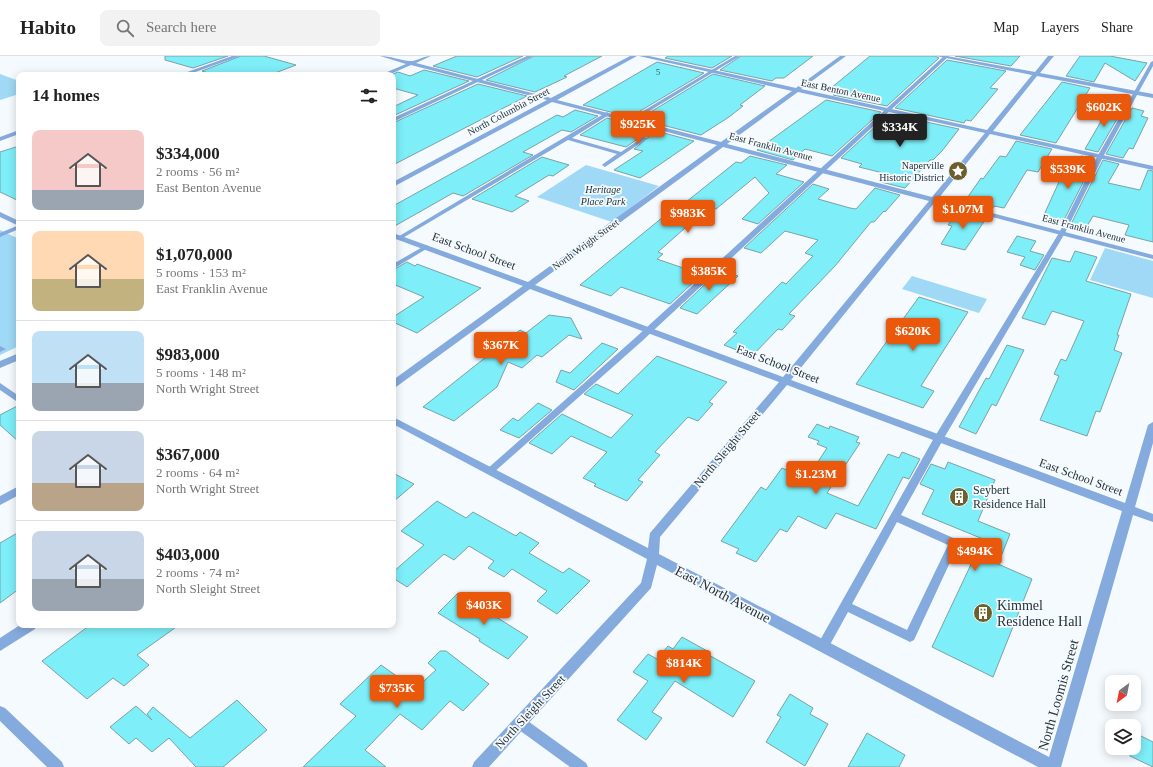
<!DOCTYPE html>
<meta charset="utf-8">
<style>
body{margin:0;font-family:"Times New Roman",serif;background:#f2f2f2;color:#222;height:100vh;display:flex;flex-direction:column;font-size:15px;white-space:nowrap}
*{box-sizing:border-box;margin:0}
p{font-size:13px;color:#767676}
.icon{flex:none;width:22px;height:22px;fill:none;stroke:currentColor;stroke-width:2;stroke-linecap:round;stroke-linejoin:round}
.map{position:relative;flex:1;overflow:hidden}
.sheet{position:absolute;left:16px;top:16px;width:380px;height:556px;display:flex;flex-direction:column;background:#fff;border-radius:8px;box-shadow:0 2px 10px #0003}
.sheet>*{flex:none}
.needle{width:26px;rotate:212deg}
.buttons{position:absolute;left:1105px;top:619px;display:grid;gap:8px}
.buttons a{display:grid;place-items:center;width:36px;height:36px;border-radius:8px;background:#fff;box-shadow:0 2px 10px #0003;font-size:20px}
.price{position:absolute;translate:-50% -34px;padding:0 9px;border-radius:4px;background:#ea580c;color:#fff;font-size:13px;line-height:26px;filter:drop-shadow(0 1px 2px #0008)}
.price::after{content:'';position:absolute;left:50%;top:24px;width:12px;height:9px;margin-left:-6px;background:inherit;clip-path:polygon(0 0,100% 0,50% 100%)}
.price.current{background:#222;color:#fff}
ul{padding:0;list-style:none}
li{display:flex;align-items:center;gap:12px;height:100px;padding:0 16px}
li+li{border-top:1px solid #e0e0e0}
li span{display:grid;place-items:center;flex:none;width:112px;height:80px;border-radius:8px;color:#555}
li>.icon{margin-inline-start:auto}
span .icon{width:48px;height:48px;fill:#fffc;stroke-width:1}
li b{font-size:17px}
h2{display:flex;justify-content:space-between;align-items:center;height:48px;padding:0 16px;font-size:17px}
header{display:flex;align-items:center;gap:24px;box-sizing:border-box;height:56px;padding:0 20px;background:#fff;border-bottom:1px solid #e0e0e0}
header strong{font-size:19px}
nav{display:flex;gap:22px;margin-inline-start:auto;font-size:14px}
.search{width:280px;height:36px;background:#f2f2f2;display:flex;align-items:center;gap:10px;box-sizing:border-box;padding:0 14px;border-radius:8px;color:#767676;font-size:15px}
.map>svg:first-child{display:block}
.green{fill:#9fd9f6}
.building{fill:#7eeef8;stroke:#7ca2a6}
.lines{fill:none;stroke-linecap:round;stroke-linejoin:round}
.lane{fill:#85aadd;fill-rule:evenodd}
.street{fill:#85aadd;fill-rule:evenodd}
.labels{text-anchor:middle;stroke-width:3.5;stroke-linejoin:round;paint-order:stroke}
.far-number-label{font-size:9px;fill:#3b6168}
.far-street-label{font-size:10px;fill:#253238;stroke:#f4fafe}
.far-poi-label{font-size:10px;fill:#253238;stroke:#f4fafe;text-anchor:end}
.far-park-label{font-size:10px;font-style:italic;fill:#192d37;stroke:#f4fafe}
.street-label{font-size:12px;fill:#253238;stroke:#f4fafe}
.poi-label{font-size:12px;fill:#253238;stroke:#f4fafe;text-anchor:start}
.near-street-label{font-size:14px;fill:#253238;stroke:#f4fafe}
.near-poi-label{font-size:14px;fill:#253238;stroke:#f4fafe;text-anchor:start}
</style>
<header>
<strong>Habito</strong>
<div class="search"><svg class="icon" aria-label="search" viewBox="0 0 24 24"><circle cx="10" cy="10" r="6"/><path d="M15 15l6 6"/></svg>Search here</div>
<nav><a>Map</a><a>Layers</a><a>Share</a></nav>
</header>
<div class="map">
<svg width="1153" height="711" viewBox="0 0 1153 711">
<rect width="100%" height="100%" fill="#f4fafe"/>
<path class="green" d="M0 18 19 25V38L0 44Z
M586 109 659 130 612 166 537 141Z
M0 174 19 183V290L0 299Z
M1105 192 1153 205V242L1090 224Z
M912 220 987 243 979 257 902 233Z"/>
<path class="building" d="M165 0H228L193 12 165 4Z
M241 0H264L296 9 270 19H215L202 15Z
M457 0H523L477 21 433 10Z
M534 0H602L564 20 567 21 535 36 486 24Z
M668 0H732L712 12 665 2Z
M741 0H813L784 22H776L772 25 720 14Z
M870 0H935L939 2 887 50 833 39 839 33 831 32Z
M955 0H1020L1011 10Z
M1080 0H1110L1147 7 1135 25 1105 7 1094 26 1066 20Z
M947 4 1006 15 990 32 998 33 971 65 966 64 964 67 895 52Z
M657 6 704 17 630 61 583 49Z
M424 14 469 25 393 60V51L418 39 393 32V18L398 16 410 20Z
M713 18 765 30 740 49 743 50 729 61 701 79 639 63Z
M1062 26 1090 32 1056 87 1020 79Z
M478 28 527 40 393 109V67Z
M826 44 881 56 832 100 805 93 793 104 757 94Z
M1111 48 1124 51 1098 96 1085 93Z
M1132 52 1144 55 1141 60 1148 62 1133 93 1129 92 1123 102 1106 98Z
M575 54 598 60 571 76 562 74 523 96 533 99 463 140 453 137 393 171V150L557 59 563 61Z
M889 58 959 73 942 95 933 104H930L905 132 881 126 887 118 859 111 862 108 841 102Z
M607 62 694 85 640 122 614 114 643 95 634 93 649 81 642 80 626 91 580 79Z
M1016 85 1052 93 1038 116 1027 114 1004 152 994 150 991 155 963 148 981 122 983 123 1000 100 1006 101Z
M19 90V145L0 136V96Z
M750 100 787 109 776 118 804 126 758 168 742 163 769 137 755 121 716 153 712 152 697 165 694 164 658 196 663 198 657 203 689 214 697 206 710 211 670 248 621 231 611 240 580 229 663 161 666 162 736 106 741 107Z
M1081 100 1095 103 1063 166 1043 161 1064 115 1071 116Z
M542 101 569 109 553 120 549 119 515 140 529 145 512 156 472 143Z
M1103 104 1119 108 1108 127 1140 134 1148 114 1153 115V186L1125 179 1129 169 1093 160 1086 172 1071 168Z
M813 128 829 133 818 143 850 152 856 153 875 132 900 139 885 156 884 155 874 166H871L835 210 789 258 795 260 782 274 778 273 752 300 724 289 737 277 733 276 782 226 786 228 813 200 805 197 818 184 785 175 761 197 744 192Z
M959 154 987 161 965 194 941 188 952 170 948 169Z
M1017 180 1036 185 1030 195 1044 199 1035 214 1020 209 1025 201 1007 196Z
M1075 195 1097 201 1086 225 1131 238 1117 279H1119L1114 294 1122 297 1100 356 1096 355 1087 380 1040 364 1059 320 1054 318 1061 303 1066 305 1084 265 1052 255 1045 269 1022 262 1052 202 1070 206Z
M407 206 415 210 417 208 481 232 417 277 393 266V261L424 241 393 228V214Z
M720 214 738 220 697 258 680 252Z
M919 241 968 256 921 330 934 335 923 352 856 328Z
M549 259 571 262 582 283 569 279 542 301 537 299 522 312 508 306 497 331 454 365 423 351 520 274 526 277Z
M602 287 618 293 574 334 556 326 561 314 570 317Z
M1007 289 1024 294 996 350 992 348 976 378 959 371 986 322 989 323Z
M657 300 727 326 709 346 713 348 698 365 688 361 655 396 660 399 638 424 643 426 627 445 594 430 596 428 583 422 607 396 571 380 552 398 529 387 562 358 611 382 633 359 584 338 596 328 618 338Z
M538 347 552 354 519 382 500 374 513 362 518 365Z
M19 349V386L0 369V359Z
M817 368 829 373 830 370 859 381 856 386 860 387 827 437 858 450 888 398 899 402 902 396 920 403 909 423 903 421 876 473 836 457 826 473 798 460 787 476 780 473 756 506 736 497 739 493 721 485 761 431 766 434 782 412 798 419 804 415 810 418 827 392 817 388 819 385 808 381Z
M948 406 995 424 978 465 1010 478 998 508 1032 523 993 621 932 591 983 483 922 458 934 434 920 428 931 408 945 413Z
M393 417 414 428 393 446Z
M437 445 466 462 473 456 516 480 520 476 539 487 529 497 563 517 569 512 590 525 557 558 537 545 547 535 512 513 504 521 488 512 494 505 469 490 454 504 444 498 407 531 393 522V516L424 489 401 475Z
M19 476V533L0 547V487Z
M458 537 528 581 508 603 479 585 480 583 438 557Z
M90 569H179L137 599 149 609 124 630 113 622 87 643 42 605Z
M682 581 709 596 707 598 755 625 733 661 675 625 652 656 662 662 646 684 617 664 648 625 633 616 648 598 657 603 668 590 673 593Z
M440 595H446L489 628 463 655 450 645 422 674 400 658 365 694 386 711H303L356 660 340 648 381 609 415 633 436 614 428 607Z
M790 638 813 652 810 658 828 668 805 710 766 686 781 661 777 659Z
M237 644 267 674 223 711H196L169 682 152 696 136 682 129 688 110 671 136 650 152 664 147 658 153 651 190 682Z
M867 677 905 699 899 711H848Z
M1135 677 1153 686V711L1130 700 1132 692H1134Z"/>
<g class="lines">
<path class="lane" d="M527 0H533L393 66V62Z
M735 0H740L633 65 628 64Z
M944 0H949L641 286 493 417H487L485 415 487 413 635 282Z
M1153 5V10L1103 101 1065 177 944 382 901 459 958 484 959 487 914 584 910 586 906 584 848 556 827 594 823 595 819 594 817 590 819 586 934 382 1059 177 1097 101 1151 6ZM897 466 948 489 907 574 852 548Z
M607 56 610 58 609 59 572 82 621 96 643 81 648 82 605 111 602 109 603 108 617 98 568 84 401 183 399 184 396 182Z
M19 169V173L0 181V177Z
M426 189 428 190V192L393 213V208Z
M0 290 6 293 0 296Z
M0 327 19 340V347L0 334Z
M19 430V439L0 449V440Z
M520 661 525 663 586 707 588 711H570L515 671 514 667 515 663Z"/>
<path class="street" d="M232 0H240L187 19H179Z
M380 0C391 0 399 4 409 5 416 6 423 0 431 0L416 7 551 42 630 0H637L557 44 721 86 792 35 639 0H649L796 32 840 0H846L801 33 987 74 1032 19 936 0H947L1035 16 1048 0H1054L1040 17 1153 38V42L1037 20 993 75 1153 110V114L990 78 938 143 1153 199V203L935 146 791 324 1125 447 1148 369 1153 366V387L1135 451 1153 458V466L1133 459 1061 711H1038L657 509 651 532 489 711H472L474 706 641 527 647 503 393 368V361L648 492 650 477 779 326 530 233 396 331 393 332V324L523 230 393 182V177L528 226 717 89 552 46 393 131V126L547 44 411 9 388 19H380L406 8ZM798 36 985 77 932 141 727 88ZM723 91 929 145 783 321 535 229ZM787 329 1122 455 1049 701 659 498 660 481Z
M19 74V78L0 85V81Z
M0 156 19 165V170L0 161Z
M19 297V304L0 312V305Z
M20 569H36L35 573 0 595V582Z
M0 650 5 652 62 706 64 711H47L0 665Z"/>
</g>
<defs>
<g id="sight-disc" transform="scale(1)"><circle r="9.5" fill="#6b5f2c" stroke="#f4fafe"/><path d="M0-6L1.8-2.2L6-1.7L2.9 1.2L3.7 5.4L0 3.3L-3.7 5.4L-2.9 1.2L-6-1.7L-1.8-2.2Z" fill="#fff"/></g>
<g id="building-disc" transform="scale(1)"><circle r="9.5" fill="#6b5f2c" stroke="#f4fafe"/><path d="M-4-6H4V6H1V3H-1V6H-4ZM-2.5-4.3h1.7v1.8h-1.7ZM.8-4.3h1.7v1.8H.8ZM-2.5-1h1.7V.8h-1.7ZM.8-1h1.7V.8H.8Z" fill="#fff"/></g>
</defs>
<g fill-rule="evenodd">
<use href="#sight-disc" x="958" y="115"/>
<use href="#building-disc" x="959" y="441"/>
<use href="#building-disc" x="983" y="557"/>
</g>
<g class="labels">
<g class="far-number-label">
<text x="658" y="19">5</text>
</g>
<g class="far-street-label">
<text transform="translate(841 34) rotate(12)" y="4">East Benton Avenue</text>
<text transform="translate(508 55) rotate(-28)" y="4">North Columbia Street</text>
<text transform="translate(771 90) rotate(15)" y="4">East Franklin Avenue</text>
<text transform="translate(1084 172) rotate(15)" y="4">East Franklin Avenue</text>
<text transform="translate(585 188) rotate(-36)" y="4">North Wright Street</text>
</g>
<g class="far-poi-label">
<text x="944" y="113">Naperville<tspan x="944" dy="12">Historic District</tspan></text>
</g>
<g class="far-park-label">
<text x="603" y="137">Heritage<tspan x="603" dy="12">Place Park</tspan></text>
</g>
<g class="street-label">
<text transform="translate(474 195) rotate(20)" y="4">East School Street</text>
<text transform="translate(778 308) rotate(21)" y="4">East School Street</text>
<text transform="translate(727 393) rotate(-50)" y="4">North Sleight Street</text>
<text transform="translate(1081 421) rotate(20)" y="4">East School Street</text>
<text transform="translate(530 656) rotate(-47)" y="4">North Sleight Street</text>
</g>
<g class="poi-label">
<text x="973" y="438">Seybert<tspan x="973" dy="14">Residence Hall</tspan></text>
</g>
<g class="near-street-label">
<text transform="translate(723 538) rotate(28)" y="5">East North Avenue</text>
<text transform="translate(1058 639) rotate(-74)" y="5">North Loomis Street</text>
</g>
<g class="near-poi-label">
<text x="997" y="554">Kimmel<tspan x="997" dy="16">Residence Hall</tspan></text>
</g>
</g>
</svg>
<div class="buttons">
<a><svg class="needle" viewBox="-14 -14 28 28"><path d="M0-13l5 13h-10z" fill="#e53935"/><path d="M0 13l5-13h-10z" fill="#767676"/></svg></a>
<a><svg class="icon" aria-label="layers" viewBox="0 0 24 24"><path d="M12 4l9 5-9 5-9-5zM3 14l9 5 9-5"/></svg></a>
</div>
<b class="price" style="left:1104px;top:72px">$602K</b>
<b class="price" style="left:638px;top:89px">$925K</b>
<b class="price current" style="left:900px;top:92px">$334K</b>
<b class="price" style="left:1068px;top:134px">$539K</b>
<b class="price" style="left:963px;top:174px">$1.07M</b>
<b class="price" style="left:688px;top:178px">$983K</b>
<b class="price" style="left:709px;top:236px">$385K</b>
<b class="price" style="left:913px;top:296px">$620K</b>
<b class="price" style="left:501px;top:310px">$367K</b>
<b class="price" style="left:816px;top:439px">$1.23M</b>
<b class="price" style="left:975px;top:516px">$494K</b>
<b class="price" style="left:484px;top:570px">$403K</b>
<b class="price" style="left:684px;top:628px">$814K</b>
<b class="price" style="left:397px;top:653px">$735K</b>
<section class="sheet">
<h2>14 homes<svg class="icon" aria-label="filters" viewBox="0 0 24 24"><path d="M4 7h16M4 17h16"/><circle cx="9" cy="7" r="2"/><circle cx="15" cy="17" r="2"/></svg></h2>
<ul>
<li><span style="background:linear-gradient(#f6c9c9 75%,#9aa5b1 0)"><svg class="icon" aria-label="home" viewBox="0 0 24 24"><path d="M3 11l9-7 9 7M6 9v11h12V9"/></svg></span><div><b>$334,000</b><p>2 rooms · 56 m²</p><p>East Benton Avenue</p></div></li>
<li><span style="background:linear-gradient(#ffd9b3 60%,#c2b280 0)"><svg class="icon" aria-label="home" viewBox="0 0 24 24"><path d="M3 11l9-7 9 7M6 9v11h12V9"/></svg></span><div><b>$1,070,000</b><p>5 rooms · 153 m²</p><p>East Franklin Avenue</p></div></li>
<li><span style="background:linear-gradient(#bfe0f5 65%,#9aa5b1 0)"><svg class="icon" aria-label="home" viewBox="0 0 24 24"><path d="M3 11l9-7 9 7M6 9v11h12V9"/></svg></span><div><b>$983,000</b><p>5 rooms · 148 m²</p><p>North Wright Street</p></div></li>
<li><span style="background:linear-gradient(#c9d6e8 65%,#b9a48a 0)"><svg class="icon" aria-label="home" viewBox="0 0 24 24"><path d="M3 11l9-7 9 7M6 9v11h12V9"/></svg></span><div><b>$367,000</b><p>2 rooms · 64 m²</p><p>North Wright Street</p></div></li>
<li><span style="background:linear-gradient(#c9d6e8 60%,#9aa5b1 0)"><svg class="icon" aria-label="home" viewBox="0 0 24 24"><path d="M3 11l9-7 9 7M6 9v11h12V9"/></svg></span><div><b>$403,000</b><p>2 rooms · 74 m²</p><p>North Sleight Street</p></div></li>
</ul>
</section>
</div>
